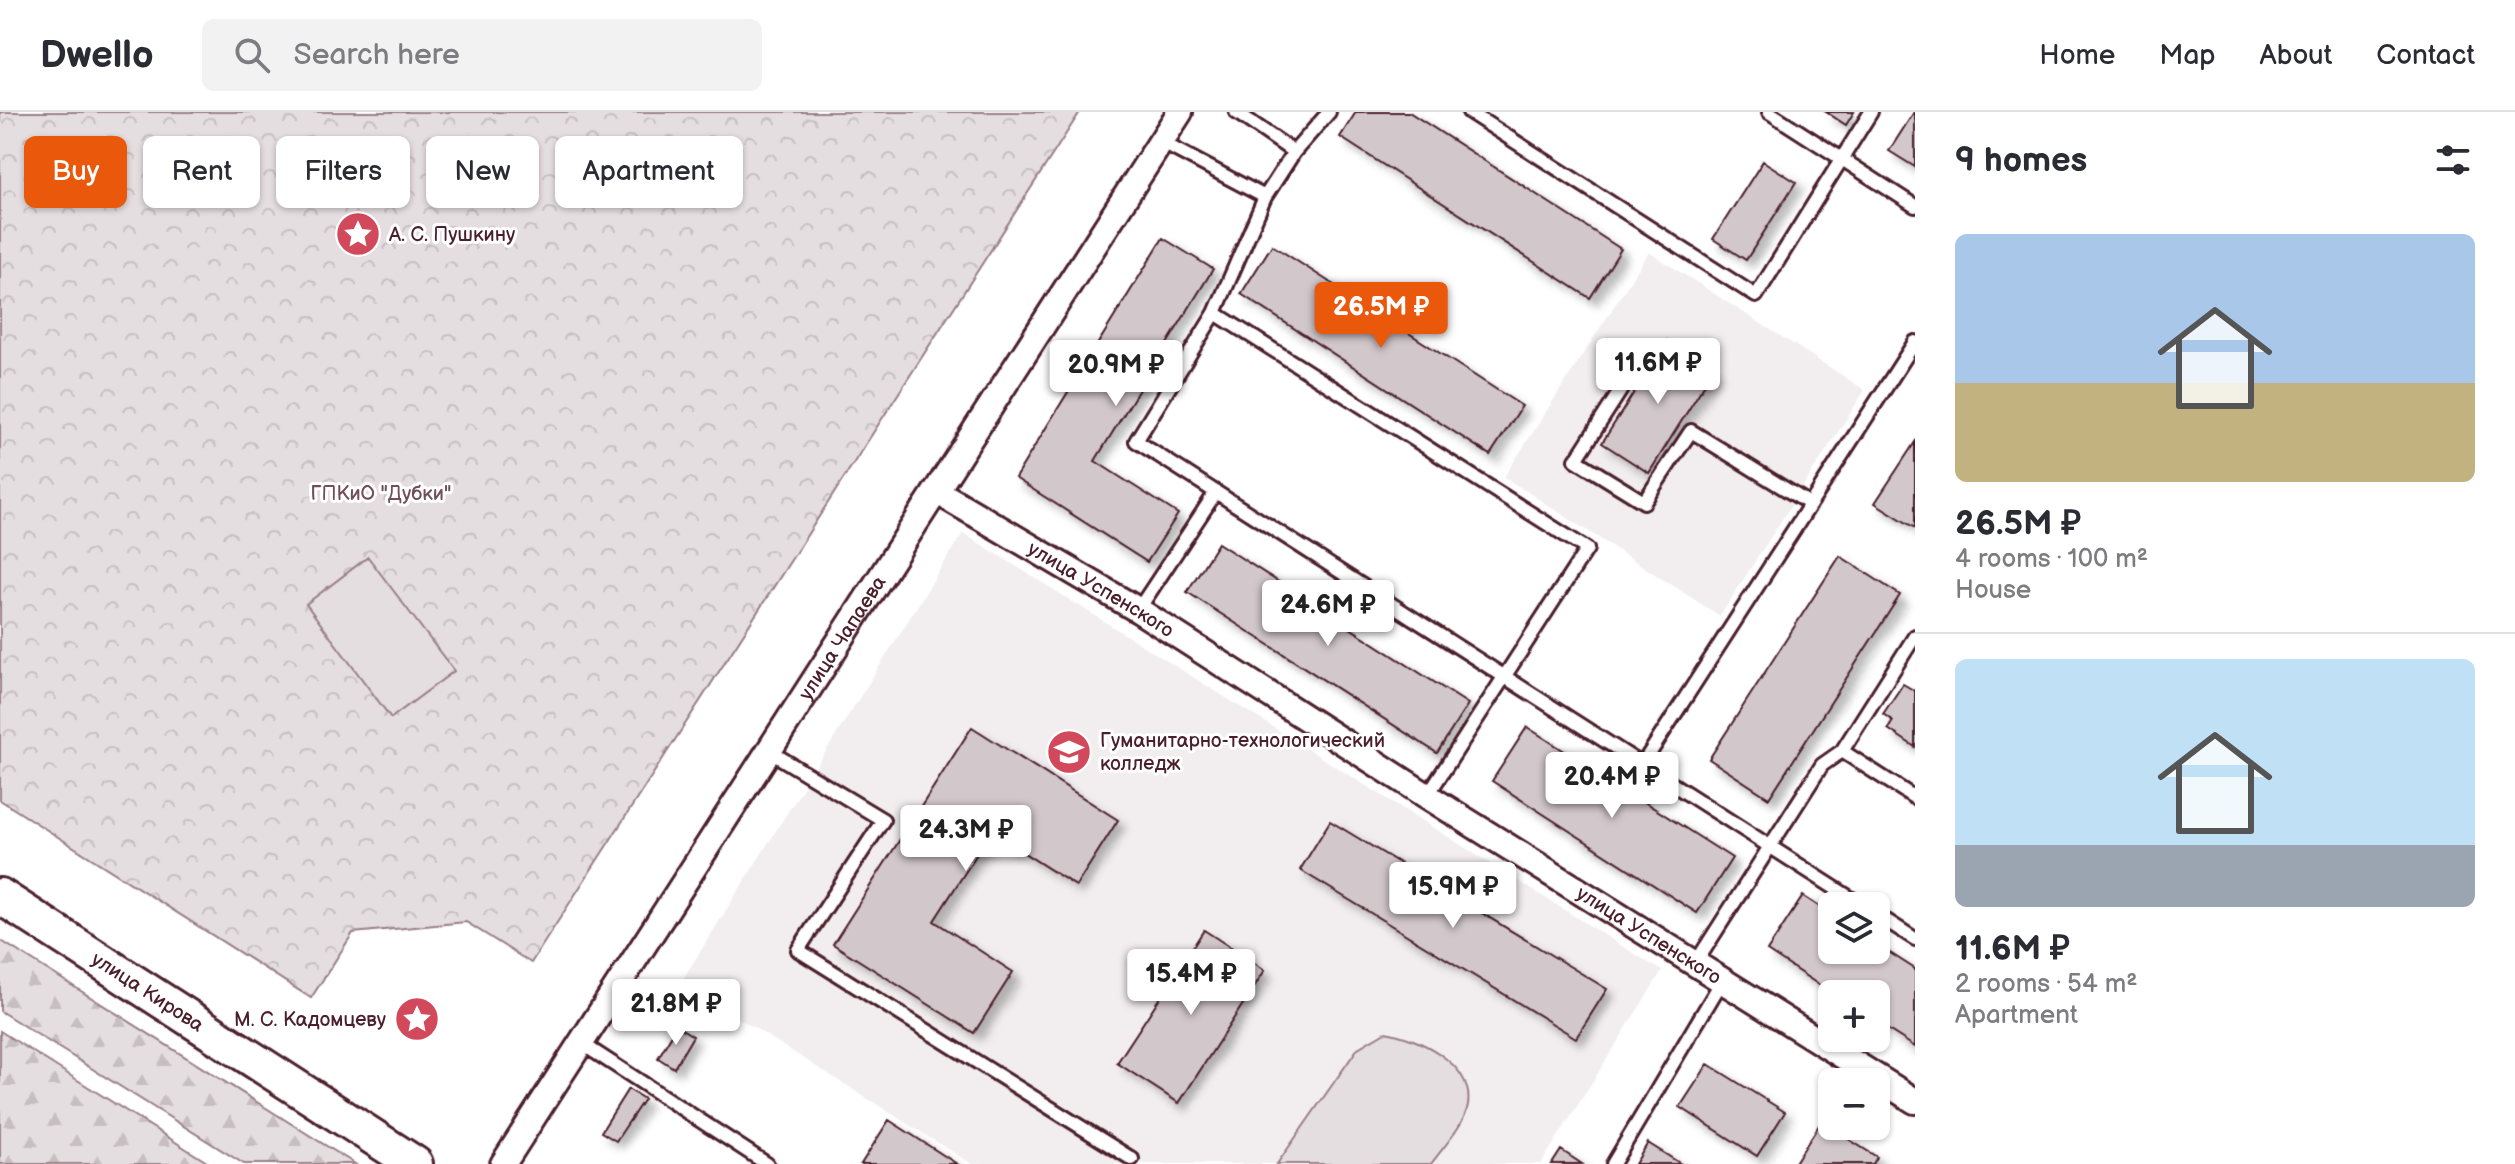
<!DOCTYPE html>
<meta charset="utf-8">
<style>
body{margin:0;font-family:"Balsamiq Sans",sans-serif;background:#f2f2f3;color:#2b2b33;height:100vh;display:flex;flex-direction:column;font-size:30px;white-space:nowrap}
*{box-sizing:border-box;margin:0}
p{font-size:26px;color:#7c7c81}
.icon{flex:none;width:44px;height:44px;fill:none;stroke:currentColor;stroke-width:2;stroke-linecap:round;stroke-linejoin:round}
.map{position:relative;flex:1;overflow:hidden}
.drawer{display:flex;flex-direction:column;background:#fff;width:600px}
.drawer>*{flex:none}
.guide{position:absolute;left:24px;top:24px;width:760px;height:72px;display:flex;gap:16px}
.fabs{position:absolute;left:1818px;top:780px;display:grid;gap:16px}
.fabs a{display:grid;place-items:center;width:72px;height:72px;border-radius:12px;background:#fff;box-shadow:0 2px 6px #0004;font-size:40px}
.price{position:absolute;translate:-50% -68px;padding:0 18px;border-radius:8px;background:#fff;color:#222;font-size:26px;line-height:52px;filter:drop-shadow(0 2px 4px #0008)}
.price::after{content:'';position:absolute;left:50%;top:48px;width:24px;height:18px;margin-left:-12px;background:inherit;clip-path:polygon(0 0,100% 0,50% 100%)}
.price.current{background:#ea580c;color:#fff}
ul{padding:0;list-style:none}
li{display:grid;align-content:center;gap:16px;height:424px;padding:0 40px}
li+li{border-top:2px solid #e1e1e2}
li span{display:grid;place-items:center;height:248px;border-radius:12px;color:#555}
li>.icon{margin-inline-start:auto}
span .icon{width:144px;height:144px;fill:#fffc;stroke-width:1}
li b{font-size:34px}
h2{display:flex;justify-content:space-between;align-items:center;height:96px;padding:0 40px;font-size:34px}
.chip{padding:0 28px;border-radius:12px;background:#fff;box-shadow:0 2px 6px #0004;font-size:28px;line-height:72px}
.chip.current{background:#ea580c;color:#fff}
header{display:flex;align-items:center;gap:48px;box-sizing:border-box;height:112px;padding:0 40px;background:#fff;border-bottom:2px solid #e1e1e2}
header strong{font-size:38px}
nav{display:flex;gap:44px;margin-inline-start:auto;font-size:28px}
.search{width:560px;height:72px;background:#f2f2f3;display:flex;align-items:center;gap:20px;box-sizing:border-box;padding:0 28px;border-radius:12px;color:#7c7c81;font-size:30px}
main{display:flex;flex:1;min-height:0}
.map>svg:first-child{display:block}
.built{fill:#f2eeef}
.forest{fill:url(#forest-firs);stroke:#987e86;stroke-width:2}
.park{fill:url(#park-crowns);stroke:#987e86;stroke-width:2}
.pitch{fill:#e5dee0;stroke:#987e86;stroke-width:2}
.building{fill:#d2c7cb;stroke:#4a1f2b;stroke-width:2;filter:url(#shadow)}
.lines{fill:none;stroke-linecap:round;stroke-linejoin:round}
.lane-casing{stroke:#4a1f2b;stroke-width:18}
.street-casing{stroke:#4a1f2b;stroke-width:30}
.secondary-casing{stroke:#4a1f2b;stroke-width:40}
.lane{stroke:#fff;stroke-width:12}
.street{stroke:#fff;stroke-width:24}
.secondary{stroke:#fff;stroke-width:34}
.labels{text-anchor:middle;stroke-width:6;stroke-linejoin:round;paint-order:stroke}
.poi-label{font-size:20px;fill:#4a1f2b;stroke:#fff;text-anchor:start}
.park-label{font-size:20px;fill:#714f58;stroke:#fff}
.street-label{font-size:20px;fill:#4a1f2b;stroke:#fff}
</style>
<header>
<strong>Dwello</strong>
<div class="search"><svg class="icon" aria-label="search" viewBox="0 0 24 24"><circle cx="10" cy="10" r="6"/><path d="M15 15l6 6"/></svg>Search here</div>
<nav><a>Home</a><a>Map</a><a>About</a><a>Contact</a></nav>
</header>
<main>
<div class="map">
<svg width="1915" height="1052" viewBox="0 0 1915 1052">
<defs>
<pattern id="forest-firs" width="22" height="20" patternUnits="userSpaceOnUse" patternTransform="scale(2)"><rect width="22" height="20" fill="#e5dee0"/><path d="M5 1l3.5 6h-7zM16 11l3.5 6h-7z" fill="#c6bec0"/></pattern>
<pattern id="park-crowns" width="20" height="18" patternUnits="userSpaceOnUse" patternTransform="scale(2)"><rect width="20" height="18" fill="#e5dee0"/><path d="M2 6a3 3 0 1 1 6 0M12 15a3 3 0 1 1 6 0" fill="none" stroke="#c6bec0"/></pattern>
<filter id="shadow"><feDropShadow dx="7" dy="7" stdDeviation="4" flood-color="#0004"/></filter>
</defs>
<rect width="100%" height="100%" fill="#fff"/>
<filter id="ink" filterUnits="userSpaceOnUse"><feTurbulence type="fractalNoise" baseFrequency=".0125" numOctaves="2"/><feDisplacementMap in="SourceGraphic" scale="16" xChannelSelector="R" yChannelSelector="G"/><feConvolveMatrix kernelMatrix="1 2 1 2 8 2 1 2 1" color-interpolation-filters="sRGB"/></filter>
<g filter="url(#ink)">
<path class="built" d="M1649 140 1865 278 1720 504 1504 365Z
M963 421 1662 859 1541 1052H972L681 870Z"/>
<path class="forest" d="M0 828 355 1052H244L0 899Z
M0 919 210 1052H0Z"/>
<path class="park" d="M0 0H1080L531 851 466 810 353 821 311 886 0 688Z"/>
<path class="pitch" d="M368 445 454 559 391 606 306 492Z
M1385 920C1418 925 1474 952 1468 993 1464 1014 1443 1035 1431 1052H1277L1358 936Z"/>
<path class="building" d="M1356 0H1409L1621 137 1590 186 1340 25Z
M1826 0H1854L1846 13Z
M1914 0H1915V55L1889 39Z
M1763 49 1796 70 1746 148 1713 127Z
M1163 126 1213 157 1095 349 1178 402 1147 450 1015 366Z
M1272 133 1522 294 1490 343 1241 182Z
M1667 228 1714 257 1649 361 1602 331Z
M1915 330V416L1875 391Z
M1218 431 1468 592 1437 641 1187 480Z
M1840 444 1900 483 1769 686 1709 647Z
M1903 572 1915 579V635L1888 617 1893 609 1883 602Z
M972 615 1118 708 1076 774 991 720 934 809 1013 860 974 921 833 832Z
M1527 615 1732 746 1697 801 1492 669Z
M1330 709 1607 877 1576 926 1300 758Z
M1803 784 1832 803V838H1876V832L1915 857V935L1876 910V882H1833L1767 839Z
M1204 818 1265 858 1179 991 1117 951Z
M677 914 693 924 674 956 658 946Z
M1708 952 1785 1000 1757 1044 1680 995Z
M628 977 644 987 616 1029 601 1020Z
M889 1008 957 1052H861Z
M1821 1010 1877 1045 1873 1052H1794Z
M1648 1031 1681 1052H1635Z
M1561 1038 1582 1052H1552Z"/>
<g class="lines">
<g class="lane-casing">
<path id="lane" d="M1236 0 1294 40
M1329 0 1294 40 1265 85 1215 201 1136 329 1863 794
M1469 0 1756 184 1871 0
M1769 0 1915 94
M1161 30 1265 85
M1215 201 1587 437 1427 684
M1622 276 1576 348 1644 390 1691 319 1810 392
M1138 498 1216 380
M1915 524 1842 639 1915 686
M769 639 883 708 798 838 1132 1047
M1642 653 1915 230
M1876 802 1915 827
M1695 852 1822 653 1842 639
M581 931 767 1052
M1613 1052 1722 869"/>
</g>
<g class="street-casing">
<g id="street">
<path id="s1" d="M936 379 1138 498 1427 684 1915 989"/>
<path id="s2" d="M503 1052 1180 0"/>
</g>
</g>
<g class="secondary-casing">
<g id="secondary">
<path id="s3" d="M0 784 415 1052"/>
</g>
</g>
<use href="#lane" class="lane"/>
<use href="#street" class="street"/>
<use href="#secondary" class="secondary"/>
</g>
</g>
<defs>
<g id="sight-disc" transform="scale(2.3)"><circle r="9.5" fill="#d1495b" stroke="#fff"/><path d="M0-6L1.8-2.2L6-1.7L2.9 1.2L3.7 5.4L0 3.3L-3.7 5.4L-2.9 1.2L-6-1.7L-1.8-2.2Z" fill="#fff"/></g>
<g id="university-disc" transform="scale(2.3)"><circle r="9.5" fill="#d1495b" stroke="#fff"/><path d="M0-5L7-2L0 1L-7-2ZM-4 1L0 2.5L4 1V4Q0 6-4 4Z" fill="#fff"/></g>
</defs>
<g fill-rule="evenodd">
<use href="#sight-disc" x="358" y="122"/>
<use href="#university-disc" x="1069" y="640"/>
<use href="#sight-disc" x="417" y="907"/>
</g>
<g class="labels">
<g class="poi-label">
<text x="389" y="129">А. С. Пушкину</text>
<text x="1100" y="635">Гуманитарно-технологический<tspan x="1100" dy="23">колледж</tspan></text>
<text x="386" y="914" text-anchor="end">М. С. Кадомцеву</text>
</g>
<g class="park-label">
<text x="381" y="388">ГПКиО "Дубки"</text>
</g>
<g class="street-label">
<text dy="7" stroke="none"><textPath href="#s1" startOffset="192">улица Успенского</textPath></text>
<text dy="7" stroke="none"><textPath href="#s2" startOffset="626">улица Чапаева</textPath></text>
<text dy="7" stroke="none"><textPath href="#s1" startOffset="840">улица Успенского</textPath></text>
<text dy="7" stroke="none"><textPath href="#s3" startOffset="176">улица Кирова</textPath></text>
</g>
</g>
</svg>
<div class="fabs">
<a><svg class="icon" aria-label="layers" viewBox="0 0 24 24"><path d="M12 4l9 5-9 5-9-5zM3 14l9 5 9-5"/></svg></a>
<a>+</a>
<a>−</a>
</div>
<b class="price current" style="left:1381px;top:238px">26.5M ₽</b>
<b class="price" style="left:1658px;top:294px">11.6M ₽</b>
<b class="price" style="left:1116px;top:296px">20.9M ₽</b>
<b class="price" style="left:1328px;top:536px">24.6M ₽</b>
<b class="price" style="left:1612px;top:708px">20.4M ₽</b>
<b class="price" style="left:966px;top:761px">24.3M ₽</b>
<b class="price" style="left:1453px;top:818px">15.9M ₽</b>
<b class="price" style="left:1191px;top:905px">15.4M ₽</b>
<b class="price" style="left:676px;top:935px">21.8M ₽</b>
<div class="guide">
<a class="chip current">Buy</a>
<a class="chip">Rent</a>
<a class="chip">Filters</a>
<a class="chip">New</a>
<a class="chip">Apartment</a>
</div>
</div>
<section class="drawer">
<h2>9 homes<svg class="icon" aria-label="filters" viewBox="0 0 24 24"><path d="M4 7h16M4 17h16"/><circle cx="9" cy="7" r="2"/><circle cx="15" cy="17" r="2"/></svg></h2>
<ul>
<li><span style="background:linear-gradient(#a9c7e8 60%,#c2b280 0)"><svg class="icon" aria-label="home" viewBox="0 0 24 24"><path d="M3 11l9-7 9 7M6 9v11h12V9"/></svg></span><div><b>26.5M ₽</b><p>4 rooms · 100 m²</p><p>House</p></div></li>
<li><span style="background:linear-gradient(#bfe0f5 75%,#9aa5b1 0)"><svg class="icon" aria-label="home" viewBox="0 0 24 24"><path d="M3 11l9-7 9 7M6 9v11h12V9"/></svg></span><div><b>11.6M ₽</b><p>2 rooms · 54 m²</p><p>Apartment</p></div></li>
</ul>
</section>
</main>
